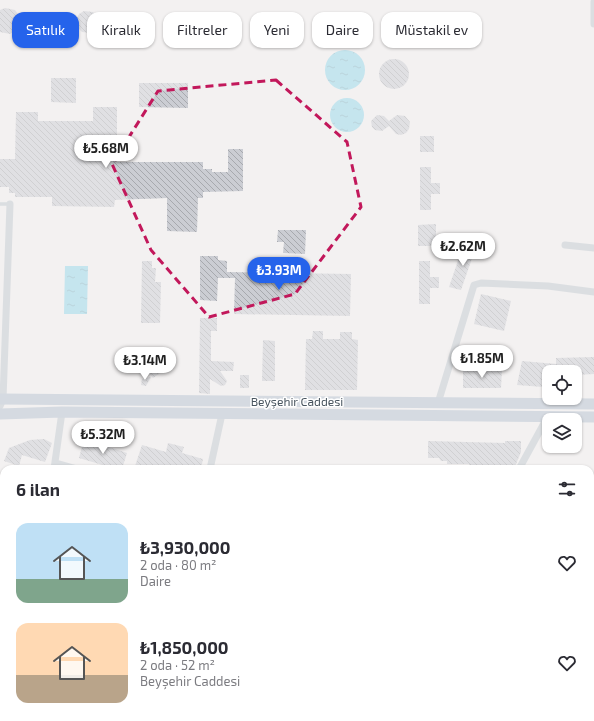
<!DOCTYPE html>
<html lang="tr">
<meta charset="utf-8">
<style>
body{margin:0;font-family:"Exo 2",sans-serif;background:#f2f2f3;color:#2b2b33;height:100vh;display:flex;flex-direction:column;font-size:15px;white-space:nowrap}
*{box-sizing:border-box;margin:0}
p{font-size:13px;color:#7c7c81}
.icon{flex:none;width:22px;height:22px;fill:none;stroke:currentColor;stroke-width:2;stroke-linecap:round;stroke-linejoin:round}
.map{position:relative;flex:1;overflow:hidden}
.panel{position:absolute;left:0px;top:465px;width:594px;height:256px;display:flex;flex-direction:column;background:#fff;border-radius:12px 12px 0 0;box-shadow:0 1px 3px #0004}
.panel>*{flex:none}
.top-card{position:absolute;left:12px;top:12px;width:570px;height:36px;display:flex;gap:8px}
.tools{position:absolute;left:542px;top:365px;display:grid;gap:8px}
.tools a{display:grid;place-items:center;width:40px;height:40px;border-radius:8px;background:#fff;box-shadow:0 1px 3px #0004;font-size:20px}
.price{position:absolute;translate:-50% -34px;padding:0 9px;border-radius:14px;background:#fff;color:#222;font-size:13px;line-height:26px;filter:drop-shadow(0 1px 2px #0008)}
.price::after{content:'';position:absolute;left:50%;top:24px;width:12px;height:9px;margin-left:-6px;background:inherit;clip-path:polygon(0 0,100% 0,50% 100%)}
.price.active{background:#2563eb;color:#fff}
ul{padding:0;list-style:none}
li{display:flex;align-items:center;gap:12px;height:100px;padding:0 16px}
li span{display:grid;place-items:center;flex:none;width:112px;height:80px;border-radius:12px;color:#555}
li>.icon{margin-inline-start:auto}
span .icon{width:48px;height:48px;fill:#fffc;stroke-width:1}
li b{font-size:17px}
h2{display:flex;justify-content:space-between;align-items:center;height:48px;padding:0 16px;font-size:17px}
.tag{padding:0 14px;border-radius:12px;background:#fff;box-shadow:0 1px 3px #0004;font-size:14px;line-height:36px}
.tag.active{background:#2563eb;color:#fff}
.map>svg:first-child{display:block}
.education{fill:#e4e2e3}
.water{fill:url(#water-ripples)}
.building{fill:url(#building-back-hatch)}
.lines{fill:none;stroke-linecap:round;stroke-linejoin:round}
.service{stroke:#bfc8cf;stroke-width:3.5}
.minor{stroke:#bfc8cf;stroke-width:7}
.tertiary{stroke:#bfc8cf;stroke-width:9}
.primary{stroke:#b1bfcf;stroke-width:11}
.marked{fill:none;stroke:#c2185b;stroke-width:3;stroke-dasharray:8 5;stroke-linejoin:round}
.labels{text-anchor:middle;stroke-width:3;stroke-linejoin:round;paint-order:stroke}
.street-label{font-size:12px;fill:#48545e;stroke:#fff}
</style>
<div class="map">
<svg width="594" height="721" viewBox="0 0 594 721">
<defs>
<pattern id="water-ripples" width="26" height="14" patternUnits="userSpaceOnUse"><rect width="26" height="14" fill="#8ed7ec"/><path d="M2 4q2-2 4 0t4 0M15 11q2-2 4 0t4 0" fill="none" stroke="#76b1c2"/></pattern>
<pattern id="building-back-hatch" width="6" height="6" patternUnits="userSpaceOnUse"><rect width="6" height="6" fill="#cbcdd3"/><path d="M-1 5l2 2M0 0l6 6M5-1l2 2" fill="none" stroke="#a7a9ae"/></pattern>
</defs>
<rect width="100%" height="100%" fill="#f3f1f1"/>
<path class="education" d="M268 717H335L333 721H275Z"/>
<path class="water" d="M325 70a20 20 0 1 1 40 0a20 20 0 1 1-40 0Z
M330 115a17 17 0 1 1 34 0a17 17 0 1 1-34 0Z
M65 266H88L87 314H64Z"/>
<path class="building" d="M5 8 15 10 21 18 19 28 10 34 0 32V10Z
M84 11 93 12 98 19V28L91 33 82 32 74 24 79 14Z
M40 17 46 18 52 24 42 32 37 31 34 26 35 20Z
M59 18H66L72 24 66 32 58 31 53 23Z
M379 74a15 15 0 1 1 30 0a15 15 0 1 1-30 0Z
M51 78H76V103L51 102Z
M139 83H188V108L139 107Z
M93 107H117V162H203V169H212V172H228V149H243V191L203 192V198H198L197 232 167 231V198L115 200 114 207 52 206V197H15V193H9V187H0V159H15L16 112H38V121H93Z
M377 115 384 116 389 121 397 115 405 116 410 122 409 129 406 133 401 135 396 134 389 126 382 131 375 130 372 127 371 121Z
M420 136H434V152H420Z
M420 167H431V183H440V194H431V210H420Z
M436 224V246H418V225Z
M278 230H306L305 254 283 253 284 242H277Z
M464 243 476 247 461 290 449 287Z
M200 256H218V260L227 261V272L351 274 350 316 234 314 235 278H218L217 301 200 300Z
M142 261H152V268H156L155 282H161L160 323H141Z
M419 261H430V277H439V288H430V304H419Z
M481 294 511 301 504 331 474 324Z
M200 318H217V331H211V361L234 362 233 371H220L227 381 225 385 221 386 210 379V394L199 393Z
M313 331H323V339H340V332H352V339L358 340 357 390H305L306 339H312Z
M263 340 275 341V381H262Z
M152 349 166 369 153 378 139 359Z
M594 357V374L575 375V372H547L543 387 517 385 522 361 556 364V358Z
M463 369 502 370 501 388H463Z
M240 375H249V388H240Z
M151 377 146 386 141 385 142 379Z
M44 439 52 443 45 462 22 455 19 466 4 461 9 448 30 440Z
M84 439 127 453 122 469H116L79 458Z
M428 441 505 443V441H521V452L514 469H469V464H447V461H441L439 458H428Z
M168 443 184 447 182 453 203 459 201 469H134L142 445 166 452Z"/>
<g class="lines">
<path class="service" d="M0 204H10"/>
<path class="minor" d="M594 2V24
M565 245 594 248
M438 403 474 285 481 283 548 286 594 292
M0 406 3 399 10 204
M56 463 77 469
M54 469 62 412
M210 469 222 414
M519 469 548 416
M0 514H4
M590 593 594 595
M590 692 594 694
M135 721 137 717
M253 721 254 717
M342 721 343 717
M472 721 473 717
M577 721 578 717"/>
<path class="tertiary" d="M0 641 4 643
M227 717 239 721"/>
<path class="primary" d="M0 399 594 404
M0 414 62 412 594 417"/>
</g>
<path d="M0 0H594V721H0ZM276 80 347 142 361 207 295 294 209 317 151 250 112 164 158 91Z" fill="#f3f1f1" fill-opacity=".55" fill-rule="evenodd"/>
<path class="marked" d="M276 80 347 142 361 207 295 294 209 317 151 250 112 164 158 91Z"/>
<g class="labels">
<g class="street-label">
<text x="297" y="406">Beyşehir Caddesi</text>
</g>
</g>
</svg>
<div class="tools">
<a><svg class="icon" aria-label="locate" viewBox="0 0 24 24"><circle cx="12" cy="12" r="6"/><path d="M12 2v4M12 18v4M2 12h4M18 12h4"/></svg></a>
<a><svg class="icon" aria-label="layers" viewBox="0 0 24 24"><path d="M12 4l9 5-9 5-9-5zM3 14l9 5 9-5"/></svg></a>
</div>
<b class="price" style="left:106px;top:169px">₺5.68M</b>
<b class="price" style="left:463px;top:267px">₺2.62M</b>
<b class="price active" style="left:279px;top:291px">₺3.93M</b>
<b class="price" style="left:482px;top:379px">₺1.85M</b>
<b class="price" style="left:145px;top:381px">₺3.14M</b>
<b class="price" style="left:103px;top:455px">₺5.32M</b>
<div class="top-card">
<a class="tag active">Satılık</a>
<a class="tag">Kiralık</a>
<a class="tag">Filtreler</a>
<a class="tag">Yeni</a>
<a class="tag">Daire</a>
<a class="tag">Müstakil ev</a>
</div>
<section class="panel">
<h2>6 ilan<svg class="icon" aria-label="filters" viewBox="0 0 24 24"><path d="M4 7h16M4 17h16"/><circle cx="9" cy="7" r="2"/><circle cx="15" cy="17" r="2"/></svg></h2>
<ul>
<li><span style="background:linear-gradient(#bfe0f5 70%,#7fa58c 0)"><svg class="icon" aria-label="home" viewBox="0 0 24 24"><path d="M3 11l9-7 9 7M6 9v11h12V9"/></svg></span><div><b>₺3,930,000</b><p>2 oda · 80 m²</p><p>Daire</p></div><svg class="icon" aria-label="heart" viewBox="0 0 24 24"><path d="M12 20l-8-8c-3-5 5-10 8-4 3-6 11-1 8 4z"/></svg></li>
<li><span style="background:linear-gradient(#ffd9b3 65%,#b9a48a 0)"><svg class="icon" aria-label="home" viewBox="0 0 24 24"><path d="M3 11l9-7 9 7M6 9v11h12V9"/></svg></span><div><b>₺1,850,000</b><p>2 oda · 52 m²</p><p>Beyşehir Caddesi</p></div><svg class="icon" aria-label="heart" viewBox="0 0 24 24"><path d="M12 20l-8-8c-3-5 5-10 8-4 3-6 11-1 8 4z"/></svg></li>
</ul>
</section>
</div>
